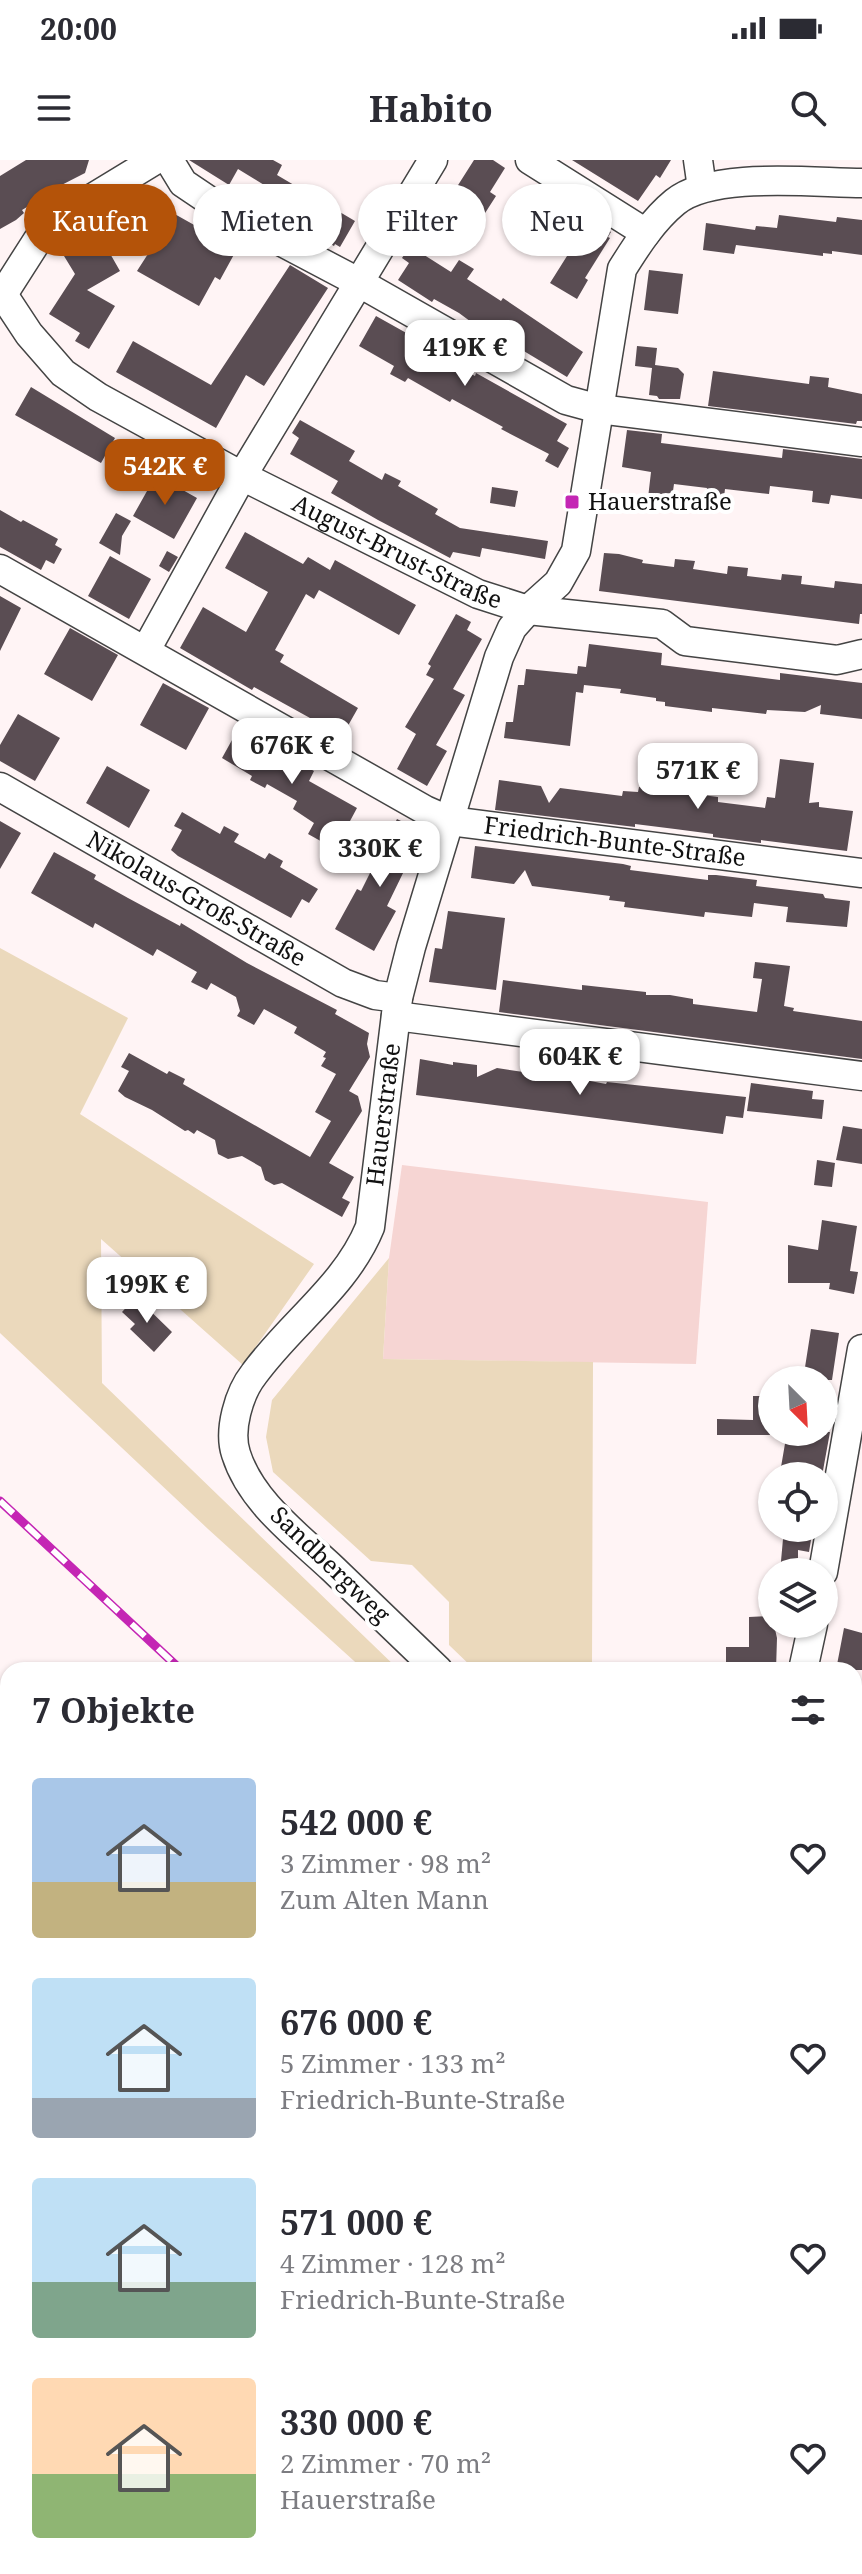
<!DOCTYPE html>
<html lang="de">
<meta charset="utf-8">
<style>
body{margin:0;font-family:"Noto Serif",serif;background:#f7f7f7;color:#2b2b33;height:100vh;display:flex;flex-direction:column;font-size:30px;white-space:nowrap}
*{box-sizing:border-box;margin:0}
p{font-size:26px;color:#7c7c81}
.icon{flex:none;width:44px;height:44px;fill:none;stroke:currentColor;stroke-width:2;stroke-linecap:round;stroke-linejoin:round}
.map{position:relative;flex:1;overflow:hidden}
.details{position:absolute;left:0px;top:1502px;width:862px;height:912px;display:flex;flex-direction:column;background:#fff;border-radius:24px 24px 0 0;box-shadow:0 2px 6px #0004}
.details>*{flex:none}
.banner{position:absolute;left:24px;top:24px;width:814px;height:72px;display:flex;gap:16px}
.needle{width:52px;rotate:156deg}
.fabs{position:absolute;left:758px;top:1206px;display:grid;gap:16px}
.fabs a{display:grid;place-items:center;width:80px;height:80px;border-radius:50%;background:#fff;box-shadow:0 2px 6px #0004;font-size:40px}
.price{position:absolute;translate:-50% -68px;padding:0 18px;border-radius:16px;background:#fff;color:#222;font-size:26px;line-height:52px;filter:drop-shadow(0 2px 4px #0008)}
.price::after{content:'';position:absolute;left:50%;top:48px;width:24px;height:18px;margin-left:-12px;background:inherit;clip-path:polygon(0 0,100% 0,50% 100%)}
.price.on{background:#b45309;color:#fff}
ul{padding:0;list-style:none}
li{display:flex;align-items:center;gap:24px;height:200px;padding:0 32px}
li span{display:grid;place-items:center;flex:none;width:224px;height:160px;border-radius:8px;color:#555}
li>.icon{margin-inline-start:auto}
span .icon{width:96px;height:96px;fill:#fffc;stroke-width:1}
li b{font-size:34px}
h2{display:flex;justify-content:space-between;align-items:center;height:96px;padding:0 32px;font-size:34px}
.pill{padding:0 28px;border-radius:36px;background:#fff;box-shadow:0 2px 6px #0004;font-size:28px;line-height:72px}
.pill.on{background:#b45309;color:#fff}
.status{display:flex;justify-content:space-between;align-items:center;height:56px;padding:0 40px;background:#fff;direction:ltr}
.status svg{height:22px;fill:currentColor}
header{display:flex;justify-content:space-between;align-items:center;height:104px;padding:0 32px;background:#fff;font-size:36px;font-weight:700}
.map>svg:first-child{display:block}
.farmland{fill:#f6d5d3}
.green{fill:#ebd9bc}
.building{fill:#5a4d53}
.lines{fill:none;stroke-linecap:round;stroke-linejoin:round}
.minor-casing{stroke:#444;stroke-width:31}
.major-casing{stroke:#222;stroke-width:39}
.minor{stroke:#fff;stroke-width:28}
.major{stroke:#f96a78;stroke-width:36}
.rail-casing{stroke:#c426b4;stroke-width:9}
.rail{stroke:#fff;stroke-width:6;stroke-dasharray:18;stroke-linecap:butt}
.poi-dot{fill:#c426b4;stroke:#fff;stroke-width:3}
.labels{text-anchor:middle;stroke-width:8;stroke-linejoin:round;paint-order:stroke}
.poi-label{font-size:24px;fill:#111;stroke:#fff;text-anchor:start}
.street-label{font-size:24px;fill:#111;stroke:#fff}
</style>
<div class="status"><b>20:00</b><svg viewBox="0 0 49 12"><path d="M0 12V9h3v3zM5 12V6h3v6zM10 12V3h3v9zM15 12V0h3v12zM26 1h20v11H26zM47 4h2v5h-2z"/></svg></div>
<header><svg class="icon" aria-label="menu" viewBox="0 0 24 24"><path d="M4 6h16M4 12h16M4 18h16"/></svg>Habito<svg class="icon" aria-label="search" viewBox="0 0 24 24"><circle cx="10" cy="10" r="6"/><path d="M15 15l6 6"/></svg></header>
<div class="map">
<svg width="862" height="2414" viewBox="0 0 862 2414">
<rect width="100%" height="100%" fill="#fff4f5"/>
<path class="farmland" d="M402 1005 708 1042 696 1204 383 1199 389 1098Z"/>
<path class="green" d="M0 788 128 858 80 954 314 1104 243 1205 101 1079 102 1223 399 1510H364L208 1369 0 1173Z
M389 1098 383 1199 593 1202 592 1510H475L449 1485V1442L412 1405 371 1401 273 1312 266 1277 272 1240Z
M854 2018 862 2026V2102L854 2092Z
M8 2041V2406H149L150 2414H0V2206L6 2204 0 2186V2043Z"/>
<path class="building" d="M26 0H89L85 13 42 35V38L22 50 24 53 16 60 0 69V16Z
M189 0H273L282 5 277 15 355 61 340 87 335 84 334 86 260 45 269 28 238 9 229 25Z
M474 0H493L505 8 490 32 496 36 464 86 432 66Z
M572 0H671L660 18 656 15 638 41Z
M155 43 237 89 220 120 215 117 199 146 137 111 155 83 138 74Z
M584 55 611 72 608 77 610 78 585 118 588 120 577 139 550 123 567 96 561 92Z
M779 55 836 62 837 57 862 60V95L832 91V94L823 93V96L736 85 734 94 703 90 706 63 755 70 756 66 777 68Z
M100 76 120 111 87 130 115 146 89 189 75 181 80 173 49 154 75 114 64 96Z
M410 86 451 112 459 100 474 109 467 119 501 141 503 138 583 192 567 217 484 167 482 170 459 153 434 139 432 142 398 120 409 103 402 98Z
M290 105 328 128 264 226 246 215 216 268 116 212 133 181 211 225Z
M649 110 683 114 678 154 644 150Z
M376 156 451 198 449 202 475 216 476 213 567 264 557 281 569 288 558 308 545 301 549 294 501 269 503 267 452 239 450 242 408 218 405 222 390 214 394 206 359 186Z
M637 186 657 188 655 205 678 208 684 214 680 239H659L657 236 649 235 652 208 635 206Z
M713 211 809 224 810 216 829 218 828 227 862 234V261H857L856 264 708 246Z
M31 227 115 278 101 303 15 255Z
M300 260 355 291 349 301 382 320 385 313 401 321 398 326 438 349 435 354 460 368 548 381 545 399 482 388 480 397 453 392 450 398 378 360 331 333 338 321 290 294 299 278 292 273Z
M627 270 662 274 661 283 782 298 783 289 862 299V339L831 335 829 344 812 342 813 331 770 326 769 334 725 329 723 345 705 342 707 328 674 324 672 338H648L651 312 622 307Z
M156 315 197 338 174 379 133 356Z
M492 327 518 331 515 347 490 343Z
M0 350 21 362 23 360 58 379 55 385 62 389 54 404 46 400 41 410 0 387Z
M116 353 131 361 122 376 120 395 99 383Z
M245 372 303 404 308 397 330 410 335 400 416 445 399 475 319 430 314 439 306 434 275 490 284 495 280 502 358 548 341 578 316 566 310 558 254 527 252 530 180 488 203 447 246 472 268 432 225 408Z
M167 391 178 397 169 412 159 406Z
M604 393 619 394 643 400 642 403 674 407 675 399 695 401 693 409 727 414 728 406 748 408 747 416 781 420 782 414 802 416 801 424 834 428 835 421 862 424V454H860L859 464 599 431Z
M110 396 151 419 129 459 88 436Z
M0 436 21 448 0 491Z
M456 454 471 462 467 470 482 479 453 529 465 535 436 585 447 591 427 626 397 609 416 574 405 567 434 519 426 515 431 506 428 504Z
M70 468 118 495 92 541 44 514Z
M589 484 662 493 661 505 780 520V513L862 523V559L820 554 821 545 805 552 767 550 766 554 712 548V552L665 546V542L656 541V538L620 533 621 529 584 525 583 533 576 532 570 586 504 578 506 562H513L518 525H524L526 509 577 514 578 506 586 507Z
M163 523 209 548 186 590 140 565Z
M18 554 60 578 35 621 0 601V585Z
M237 571 242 574 243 571 314 611 309 621 357 648 335 689 308 674 314 663 293 649 297 641 267 624 265 628 250 620 252 616 222 598Z
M780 599 814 603 809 643 819 642V647L853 651 847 691 761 680V683L713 677V674L675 669 635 664V667L495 650 499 620 541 626 549 643 560 628 622 636 623 631 638 632 639 627 718 637V642L765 648 767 637 775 638Z
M107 606 150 630 129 668 86 643Z
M182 652 220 674 224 666 239 674 234 682 265 699 269 693 283 701 280 707 318 729 309 743 302 739 291 758 178 696 171 690 182 670 174 666Z
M397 659 421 671 409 701 411 709 404 711 387 746 396 751 374 791 335 769 357 729 361 731Z
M0 661 21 673 0 709Z
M475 686 623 704 631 706 630 710 692 718 708 720V715H716L757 720 756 726 823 734 825 738 850 741 847 767 786 762 788 747 754 743 752 757 705 752 704 757 624 747 625 742 609 740 610 736 532 726 525 710 514 724 471 718Z
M54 692 96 715 94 719 128 738 180 766 181 763 247 803 337 850 335 854 369 873 367 884 370 897 349 931 358 936 362 951 329 1003 354 1017 342 1038 350 1042 342 1057 282 1023 274 1025 265 1020 261 1007 242 996 228 999 218 994 215 980 197 970 194 974 188 970 185 971 152 950 125 937 118 931 129 911 121 907 129 893 167 914 169 911 185 919 183 924 310 997 331 961 315 952 336 914 321 906 326 898 323 897 326 892 294 873 297 867 264 849 254 865 237 856 240 851 236 837 211 823 207 830 191 822 197 812 157 789 153 796 95 763 93 768 31 733Z
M448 751 505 758 496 830 429 822 435 788 442 789Z
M755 802 790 806 784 846 794 848 793 851 862 861V899L499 852 503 820 582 830V825L646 832V835H670L693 839V844L757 852 762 819 753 818Z
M420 899 453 905V902L477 905V917L497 908 530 913 543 912 606 924 607 922 746 937 743 958 726 956 723 974 416 935Z
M751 923 813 931 812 939 824 940 822 959 747 951Z
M843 966 862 969V1004L836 1000Z
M817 1000 835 1003 832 1027 814 1025Z
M822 1060 857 1066 850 1111 858 1112 854 1134 829 1129 830 1123H788V1085L818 1090Z
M136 1137 172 1172 154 1192 130 1169 135 1164 122 1152Z
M811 1169 839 1173 832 1220H803Z
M753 1236H772V1275H717V1259L753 1260Z
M787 1272H830L822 1316H797L798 1310 781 1307Z
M784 1368H813L809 1392 798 1390V1412H780Z
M772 1456 777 1478 776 1510H726V1487H749V1457Z
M844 1468 862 1473V1510H836Z"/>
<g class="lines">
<g class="minor-casing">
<g id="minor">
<path d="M169 0 183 23 229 54 358 122 566 240 599 249 862 282"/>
<path d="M530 0 646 73"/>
<path d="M698 0 702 28"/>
<path id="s1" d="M0 130 29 174 63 213 98 237 242 316 478 434 528 450 662 464 685 481 837 500 862 494"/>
<path d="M0 139 37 81 63 56 155 0"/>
<path id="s2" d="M0 409 425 650 450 661 862 713"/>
<path d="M146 490 242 316 433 0"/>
<path id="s3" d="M0 627 343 823 375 835 398 838"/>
<path d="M396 856 862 916"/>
<path d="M823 1412 862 1189"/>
<path id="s4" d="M438 1510C403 1476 368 1443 333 1409 298 1376 251 1342 236 1294 228 1270 239 1233 254 1214 291 1163 346 1126 370 1067L398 838 411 787 499 497 512 468 528 450 558 423 576 391 622 109C637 85 653 60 675 42 713 11 814 23 862 23"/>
<path d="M803 1510 813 1464"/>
<path d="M854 1633 862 1634"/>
<path d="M854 1990 862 1998"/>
<path d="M741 2406 752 2414"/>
<path d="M514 2414 558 2406"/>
</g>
</g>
<g class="major-casing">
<path id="major" d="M0 1834 8 1853
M204 2406 206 2414"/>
</g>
<use href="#minor" class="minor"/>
<use href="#major" class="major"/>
<g class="rail-casing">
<path id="rail" d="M0 1341 181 1510
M854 2156 862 2165"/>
</g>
<use href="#rail" class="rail"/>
</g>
<rect class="poi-dot" x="564" y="334" width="16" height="16" rx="4"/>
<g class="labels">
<g class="poi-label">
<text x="588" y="350">Hauerstraße</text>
</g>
<g class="street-label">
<text dy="8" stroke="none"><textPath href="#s1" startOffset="484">August-Brust-Straße</textPath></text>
<text dy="8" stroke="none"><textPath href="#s2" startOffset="682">Friedrich-Bunte-Straße</textPath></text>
<text dy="8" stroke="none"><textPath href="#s3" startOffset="226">Nikolaus-Groß-Straße</textPath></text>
<text dy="8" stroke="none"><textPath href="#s4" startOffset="684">Hauerstraße</textPath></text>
<text transform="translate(330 1405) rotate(44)" y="8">Sandbergweg</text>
</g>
</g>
</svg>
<div class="fabs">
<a><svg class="needle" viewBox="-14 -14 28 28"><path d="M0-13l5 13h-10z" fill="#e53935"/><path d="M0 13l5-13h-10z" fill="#7c7c81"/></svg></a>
<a><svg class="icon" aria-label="locate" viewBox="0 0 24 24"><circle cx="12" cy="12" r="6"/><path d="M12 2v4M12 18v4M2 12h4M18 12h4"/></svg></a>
<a><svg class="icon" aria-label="layers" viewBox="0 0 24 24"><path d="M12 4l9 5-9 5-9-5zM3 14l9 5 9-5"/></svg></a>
</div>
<b class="price" style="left:465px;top:228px">419K €</b>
<b class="price on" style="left:165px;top:347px">542K €</b>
<b class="price" style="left:292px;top:626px">676K €</b>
<b class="price" style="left:698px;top:651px">571K €</b>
<b class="price" style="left:380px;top:729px">330K €</b>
<b class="price" style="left:580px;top:937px">604K €</b>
<b class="price" style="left:147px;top:1165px">199K €</b>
<div class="banner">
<a class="pill on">Kaufen</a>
<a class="pill">Mieten</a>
<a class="pill">Filter</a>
<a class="pill">Neu</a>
</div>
<section class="details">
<h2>7 Objekte<svg class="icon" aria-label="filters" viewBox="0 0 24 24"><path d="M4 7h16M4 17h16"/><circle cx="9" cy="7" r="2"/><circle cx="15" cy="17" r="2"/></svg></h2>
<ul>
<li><span style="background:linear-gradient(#a9c7e8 65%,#c2b280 0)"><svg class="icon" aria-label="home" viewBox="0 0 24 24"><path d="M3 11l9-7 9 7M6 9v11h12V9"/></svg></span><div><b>542 000 €</b><p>3 Zimmer · 98 m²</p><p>Zum Alten Mann</p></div><svg class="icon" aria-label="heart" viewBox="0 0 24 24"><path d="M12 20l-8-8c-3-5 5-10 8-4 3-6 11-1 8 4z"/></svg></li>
<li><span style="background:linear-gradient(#bfe0f5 75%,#9aa5b1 0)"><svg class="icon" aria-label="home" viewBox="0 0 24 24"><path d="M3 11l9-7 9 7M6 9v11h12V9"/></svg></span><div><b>676 000 €</b><p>5 Zimmer · 133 m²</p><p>Friedrich-Bunte-Straße</p></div><svg class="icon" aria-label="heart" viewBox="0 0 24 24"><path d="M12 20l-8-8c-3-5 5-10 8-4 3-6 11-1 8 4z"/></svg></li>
<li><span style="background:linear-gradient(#bfe0f5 65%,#7fa58c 0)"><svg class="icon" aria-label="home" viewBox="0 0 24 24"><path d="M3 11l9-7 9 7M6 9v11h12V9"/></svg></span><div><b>571 000 €</b><p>4 Zimmer · 128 m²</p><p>Friedrich-Bunte-Straße</p></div><svg class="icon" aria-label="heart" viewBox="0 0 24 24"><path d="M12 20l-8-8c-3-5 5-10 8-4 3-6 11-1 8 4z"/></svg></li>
<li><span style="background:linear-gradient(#ffd9b3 60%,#8fb573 0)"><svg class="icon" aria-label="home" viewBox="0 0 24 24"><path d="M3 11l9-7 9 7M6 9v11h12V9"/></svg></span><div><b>330 000 €</b><p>2 Zimmer · 70 m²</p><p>Hauerstraße</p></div><svg class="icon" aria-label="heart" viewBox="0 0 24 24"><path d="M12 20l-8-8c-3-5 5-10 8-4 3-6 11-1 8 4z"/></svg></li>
</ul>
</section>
</div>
